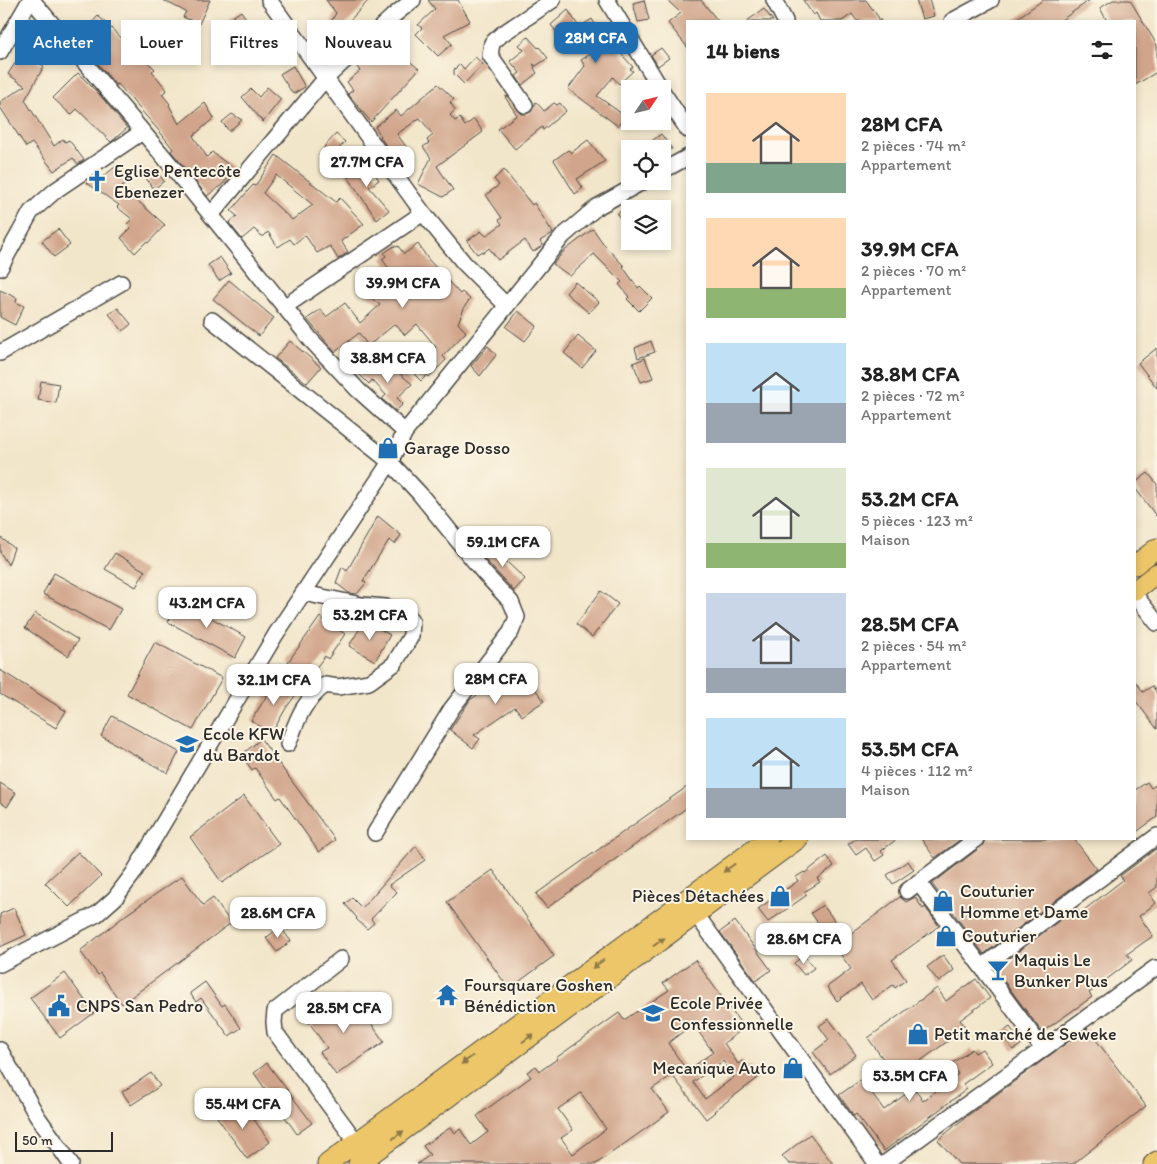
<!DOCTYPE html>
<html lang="fr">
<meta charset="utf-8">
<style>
body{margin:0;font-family:Itim,sans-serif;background:#f6f6f6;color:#222;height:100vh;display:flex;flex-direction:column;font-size:19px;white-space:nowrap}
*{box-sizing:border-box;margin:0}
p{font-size:16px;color:#767676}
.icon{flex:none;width:28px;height:28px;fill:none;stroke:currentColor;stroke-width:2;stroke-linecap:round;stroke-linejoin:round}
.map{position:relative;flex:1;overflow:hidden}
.sheet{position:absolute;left:686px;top:20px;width:450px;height:820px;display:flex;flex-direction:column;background:#fff;border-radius:0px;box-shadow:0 2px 8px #0003}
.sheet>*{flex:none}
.top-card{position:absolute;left:15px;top:20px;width:475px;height:45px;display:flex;gap:10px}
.needle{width:32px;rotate:55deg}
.controls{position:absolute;left:621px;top:80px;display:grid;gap:10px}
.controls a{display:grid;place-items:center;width:50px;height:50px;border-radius:0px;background:#fff;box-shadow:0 2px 8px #0003;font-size:25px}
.scale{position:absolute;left:15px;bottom:12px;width:98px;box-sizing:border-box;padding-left:5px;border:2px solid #2b2b2b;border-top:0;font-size:14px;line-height:18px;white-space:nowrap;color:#2b2b2b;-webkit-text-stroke:4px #fcf5e5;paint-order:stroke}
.price{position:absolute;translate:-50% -42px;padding:0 11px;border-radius:10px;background:#fff;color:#222;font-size:16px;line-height:32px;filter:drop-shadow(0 1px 2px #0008)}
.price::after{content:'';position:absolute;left:50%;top:30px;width:15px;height:11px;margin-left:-8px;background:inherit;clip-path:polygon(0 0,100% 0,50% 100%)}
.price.selected{background:#1f6fb2;color:#fff}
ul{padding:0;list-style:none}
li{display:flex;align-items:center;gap:15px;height:125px;padding:0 20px}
li span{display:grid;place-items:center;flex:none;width:140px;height:100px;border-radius:0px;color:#555}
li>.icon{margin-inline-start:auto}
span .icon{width:60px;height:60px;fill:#fffc;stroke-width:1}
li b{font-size:21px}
h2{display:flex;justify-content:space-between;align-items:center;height:60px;padding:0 20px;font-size:21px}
.pill{padding:0 18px;border-radius:0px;background:#fff;box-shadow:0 2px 8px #0003;font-size:18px;line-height:45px}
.pill.selected{background:#1f6fb2;color:#fff}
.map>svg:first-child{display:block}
.building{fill:#d1a58b;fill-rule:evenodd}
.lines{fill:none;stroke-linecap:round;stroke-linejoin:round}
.minor-casing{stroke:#494743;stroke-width:18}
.major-casing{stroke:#494743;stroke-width:21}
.minor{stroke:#fff;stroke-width:15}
.major{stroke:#ecc669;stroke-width:19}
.oneway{fill:#8c784a}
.labels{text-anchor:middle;stroke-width:4;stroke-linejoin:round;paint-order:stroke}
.poi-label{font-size:18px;fill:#2b2b2b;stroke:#fcf5e5;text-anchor:start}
</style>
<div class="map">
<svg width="1157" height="1164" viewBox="0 0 1157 1164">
<rect width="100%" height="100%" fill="#fcf5e5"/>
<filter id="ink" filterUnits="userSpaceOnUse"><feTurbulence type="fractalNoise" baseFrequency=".02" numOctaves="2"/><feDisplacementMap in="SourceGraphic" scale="10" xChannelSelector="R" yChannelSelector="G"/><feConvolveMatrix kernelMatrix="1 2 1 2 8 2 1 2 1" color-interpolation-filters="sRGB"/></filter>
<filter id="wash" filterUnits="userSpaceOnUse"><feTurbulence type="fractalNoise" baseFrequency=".0096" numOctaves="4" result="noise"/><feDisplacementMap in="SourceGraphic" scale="20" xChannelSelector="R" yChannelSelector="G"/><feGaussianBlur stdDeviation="1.12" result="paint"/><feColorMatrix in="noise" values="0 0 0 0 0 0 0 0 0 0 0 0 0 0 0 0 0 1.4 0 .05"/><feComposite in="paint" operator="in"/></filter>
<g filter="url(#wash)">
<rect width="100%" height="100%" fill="#f2e6ca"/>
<g id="blocks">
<path class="building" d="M163 0H210L199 24 183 17 186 12Z
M326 0H369L338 33 328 27 336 13Z
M428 0H458L470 21 444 35 452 44 438 56 416 34 422 28 418 25 435 9Z
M644 0 649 20 638 22 633 3Z
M667 0H701L718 21H688V48L668 23 681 13Z
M803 0H866L881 21H857L852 14 842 21H820L816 13 813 15Z
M916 0H929L934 16 922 19Z
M1043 0H1090L1060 21H1013Z
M1113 0H1130L1157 45V72L1135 85V21H1107L1100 8Z
M764 9 773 21H747Z
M568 10 579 27 592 19 596 26 601 24 610 40 617 35 622 43 616 48 633 67 630 69 633 71 619 84 613 77 597 96 625 116 618 126 568 89 585 66 581 60 592 53 578 28 562 39 551 25Z
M241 11 253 29 230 46 218 31V27Z
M98 16 155 69 152 71 167 90 162 94 170 104 169 105 179 124 205 103 214 118 193 136 207 157 212 152 235 170 223 184 207 196 171 151 173 149 160 132 118 84 116 85 77 39Z
M144 21 164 42 151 51 136 30Z
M528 37 538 48 539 47 548 58 536 66 533 64 535 67 534 68 537 73 522 85 516 76 520 73 510 61 524 50 519 45Z
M661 48 669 58 658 66 651 55Z
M390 49 400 57 402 55 419 69 371 122 348 94 353 90 347 82 360 71 355 64 368 55 373 62 379 53 384 56Z
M21 54 28 60 30 58 44 66 25 100 54 146 63 139 65 142 69 140 84 160 78 164 73 158 54 171 32 143 26 147 0 107V102L25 86 8 74Z
M475 57 483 64 464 84 454 74V70L460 64 464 69Z
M293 66 305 87 293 94 280 74Z
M78 73 99 94 127 128 111 142 77 109 71 115 53 98Z
M438 84 454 99 450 102 455 110 450 115 455 121 460 118 465 126 474 119 483 132 437 166 453 190 443 197 418 184 431 158 423 147 429 143 427 140 433 135 420 118 397 134 407 148 394 157 380 137 381 136 375 127 396 110 401 116Z
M267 87 281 99 263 122 242 97 251 89 259 97Z
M507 96 522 114H526L531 112 536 102 544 111 554 103 557 105 560 103 566 111 543 130 542 127 515 149 498 129 517 115 505 97Z
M232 114 242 120 229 131 222 122Z
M336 134 345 142 333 155 324 147Z
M661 134 672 149H641Z
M588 140 605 161 577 179 583 188 575 194 554 160 568 150 571 153Z
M276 155 336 202 340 198 364 224 341 241 348 252 338 259 330 246 317 253 305 235 294 244 290 239 278 247 268 232 263 237 254 229 242 239 229 223 237 216 231 211 253 185 255 186ZM276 175 313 205 292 220 263 193Z
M366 161 379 180 369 187 389 210 377 220 346 174Z
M119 164 131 179 122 187 165 225 148 243 146 242 135 253 121 238 131 228 127 224 132 219 117 207 119 205 87 183 88 180 97 174 101 178Z
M155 169 164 181 154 189 145 177Z
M504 170 532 205 534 203 553 233 540 241 543 245 533 252 525 240 498 260 489 248 483 253 482 251 477 254 467 241 481 231 486 236 502 224 499 220 502 218 486 195 499 185 494 179Z
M630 205V232L617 214Z
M58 229 70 245 54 257 42 241Z
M593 229 605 246 624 266 623 267 638 288 640 286 652 298 639 311 627 299 629 297 619 284 622 282 594 254 570 276 553 264 564 251Z
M418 244 428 259 460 294 462 292 470 299 465 306 458 323 466 332 443 356 446 360 429 377 427 375 421 381 414 374 421 366 419 364 436 347 417 324 405 335 395 324 368 346 359 333 335 352 307 319 321 309 326 317 345 303 360 323 380 305 361 290 371 278 379 285 393 274 382 259 386 256 384 253 394 246 396 247 398 246 404 254Z
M220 257 231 273 219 281 208 265Z
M229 280 274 318 259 336 213 299Z
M575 282 599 302 589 313 566 293Z
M0 290 17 298 16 302 24 306 15 325 0 317Z
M118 308 131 324 123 331 109 314Z
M518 311 537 326 525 341 506 327Z
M578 336 596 351 582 368 564 353Z
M290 341 321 367 307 383 275 358Z
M651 341 655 352 638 358 635 348Z
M488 346 496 355 480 376 471 366Z
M1157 348V388L1138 363Z
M645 358 653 378 641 382 633 363Z
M370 364 380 374 386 368 390 371 393 368 412 384 397 398 403 404 396 411 382 399 386 395 372 380 369 384 359 374Z
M41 381 59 384 56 403 38 400Z
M1148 473 1157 484V517L1135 488V483Z
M378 516 401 535 395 544 389 540 363 581 366 583 357 594 349 593 336 583 342 567 347 571Z
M0 537 14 548 8 565 0 552Z
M489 545 525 579 514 591 480 554Z
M115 553 145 571 136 587 105 569Z
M54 573 121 609 109 630 43 594Z
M601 591 618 604 592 637 576 624Z
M180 601 246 637 235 658 168 622Z
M35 613 78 640 68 656 25 628Z
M320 617 345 634 328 659 325 656 308 678 288 662Z
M365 620 390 635 375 661 349 646Z
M155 642 222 678 193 730 127 694Z
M519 667 544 701 522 716 515 707 474 735 480 739 473 748 450 730 470 700 495 683 496 684Z
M0 670 66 711 56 728 0 694Z
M277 679 297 693 286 708 272 733 251 721Z
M1135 681 1143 692 1152 686 1157 693V729L1135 700Z
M112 716 179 752 168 773 101 736Z
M261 739 335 840 319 852 280 797 277 799 255 768 252 770 241 755Z
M1147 782 1151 788 1157 784V817L1135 833V790Z
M0 783 16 793 7 807 0 802Z
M688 786V807L547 908 536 894Z
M244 796 279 844 222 883 190 837Z
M856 839H897L881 851 884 855 875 861 866 848 856 855 848 844Z
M921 839H961L935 858Z
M985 839H1074L1097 869 984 954 932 884 982 846Z
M416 846 425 860 389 885 397 892 371 919 374 923 367 929 356 919 357 918 345 904 352 898 362 908Z
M1157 848V887L1149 893 1156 903 1139 916 1153 936 1127 954 1132 960 1089 993 1092 997 1042 1032 995 969 1076 908 1080 913 1123 880 1120 876Z
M78 852 101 876 69 907 45 883Z
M827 856 834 866 817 879 820 882 804 892 807 895 768 922 758 909 798 881 796 877 804 872 805 873Z
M908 861 914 870 893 884 887 875Z
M493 870 554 956 509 989 447 902Z
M182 876 203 905 213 898 231 923 122 1004 100 973 98 975 80 951 127 914Z
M900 897 906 902 915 897 923 909 925 907 939 926 892 960 906 980 895 988 893 985 872 1000 861 984 837 1001 827 987 851 969 811 913 823 905 846 937Z
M14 908 26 935 0 947V914Z
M735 921 771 970 756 981 720 932Z
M280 927 291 941 277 952 266 938Z
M804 955 814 968 804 975 794 963Z
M943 955 954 970 939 982 927 967Z
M695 960 744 1028 724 1043 738 1064 742 1061 747 1068 749 1066 758 1078 714 1111 715 1112 706 1119 672 1075 652 1089 669 1112 596 1164H417L430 1155 423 1146 451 1127 455 1133 460 1129 471 1145 488 1132 477 1116 531 1077 527 1072 536 1066 540 1071 557 1059 556 1058 619 1013 624 1020 669 990 663 983ZM693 1024 713 1052 687 1071 668 1043ZM723 1061 734 1077 705 1099 693 1082ZM581 1093 606 1129 573 1154 561 1138 573 1130 558 1109Z
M65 973 94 1013 60 1038 30 998Z
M976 979 990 998 960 1020 966 1028 897 1078 868 1038 937 988 946 1001Z
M205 982 222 1006 225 1004 241 1028 229 1036 201 998 196 1002 190 993Z
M347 995 365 1022 368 1019 384 1042 336 1075 320 1052 327 1048 306 1018 336 998 339 1001Z
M829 1019 856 1055 830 1074 813 1052 829 1040 819 1026Z
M1010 1027 1022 1044 1013 1050 1001 1033Z
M1087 1028 1146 1106 1073 1164H959L938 1140 967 1116Z
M972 1049 975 1053 982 1049 992 1063 963 1084 967 1089 884 1151 856 1114 854 1116 839 1095 862 1079 884 1110 914 1088 923 1101 958 1074 951 1064Z
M267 1063 312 1123 297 1134 254 1073Z
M151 1073 160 1086 131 1105 122 1092Z
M240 1100 270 1142 247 1159 217 1117Z
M810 1134 833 1164H789L782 1156Z"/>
</g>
</g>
<g filter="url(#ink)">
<use href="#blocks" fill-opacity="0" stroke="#494743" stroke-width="1"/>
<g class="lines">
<g class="minor-casing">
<path id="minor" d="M32 0 174 169 311 340 358 390 405 432
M269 0 423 213 464 263 507 306
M607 0 661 89
M774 0 785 21
M952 21 991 0
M0 52 30 0
M662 91 688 130
M525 105 490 55 492 43 502 34 553 0
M662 171 688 157
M211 215 325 79 393 16 413 0
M0 268 31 212 56 190 142 132
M284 307 423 213
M212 320 390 462 419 493 484 573 511 602 517 617 511 632 452 708 375 833
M0 353 121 283
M1135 595 1157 623
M288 744C298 718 302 703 325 685L338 687 369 682 394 664 411 636 412 622 406 613 386 607 362 605 303 593
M918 882 1043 1049
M907 891 976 839
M690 906 877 1164
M341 959 275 1011 274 1022 275 1032 363 1151
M0 964 97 914 115 898 133 874 276 634 390 462 405 432 563 236 597 207 644 181
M982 967 1157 836
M0 1050 37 1116 71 1164
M884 1164 1155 968"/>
</g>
<g class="major-casing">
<path id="major" d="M1135 565 1157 548
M1135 590 1157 573
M327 1164 768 839
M358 1164 798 839
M1153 1164 1157 1161"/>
</g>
<use href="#minor" class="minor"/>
<use href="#major" class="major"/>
</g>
<defs><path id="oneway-solid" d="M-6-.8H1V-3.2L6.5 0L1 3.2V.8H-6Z" transform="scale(1.25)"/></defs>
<g class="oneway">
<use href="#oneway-solid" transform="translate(729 868) rotate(144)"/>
<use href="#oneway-solid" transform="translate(659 942) rotate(-36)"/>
<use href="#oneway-solid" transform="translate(598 964) rotate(144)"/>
<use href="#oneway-solid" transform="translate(528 1038) rotate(-36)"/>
<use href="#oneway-solid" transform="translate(467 1060) rotate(144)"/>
<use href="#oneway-solid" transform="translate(398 1135) rotate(-36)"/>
</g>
</g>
<defs>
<g id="church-bare" transform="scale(1.725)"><path d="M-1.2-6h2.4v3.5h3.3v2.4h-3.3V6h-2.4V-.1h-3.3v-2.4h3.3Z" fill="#1f6fb2" stroke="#fcf5e5" stroke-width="2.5" paint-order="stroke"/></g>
<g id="shop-bare" transform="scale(1.725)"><path d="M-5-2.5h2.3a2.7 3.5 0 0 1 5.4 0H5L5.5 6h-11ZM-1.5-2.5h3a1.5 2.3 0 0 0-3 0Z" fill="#1f6fb2" stroke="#fcf5e5" stroke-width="2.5" paint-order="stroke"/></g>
<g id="school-bare" transform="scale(1.725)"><path d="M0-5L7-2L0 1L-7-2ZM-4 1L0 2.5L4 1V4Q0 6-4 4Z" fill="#1f6fb2" stroke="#fcf5e5" stroke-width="2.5" paint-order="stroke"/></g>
<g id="bar-bare" transform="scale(1.725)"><path d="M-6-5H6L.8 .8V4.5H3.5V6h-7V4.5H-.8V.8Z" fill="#1f6fb2" stroke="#fcf5e5" stroke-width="2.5" paint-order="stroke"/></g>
<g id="temple-bare" transform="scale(1.725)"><path d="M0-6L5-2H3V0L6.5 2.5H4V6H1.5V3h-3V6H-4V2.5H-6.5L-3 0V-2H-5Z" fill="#1f6fb2" stroke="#fcf5e5" stroke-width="2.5" paint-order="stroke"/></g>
<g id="civic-bare" transform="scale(1.725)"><path d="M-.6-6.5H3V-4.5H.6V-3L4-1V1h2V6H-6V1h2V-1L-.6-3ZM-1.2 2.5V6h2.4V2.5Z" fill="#1f6fb2" stroke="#fcf5e5" stroke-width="2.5" paint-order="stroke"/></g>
</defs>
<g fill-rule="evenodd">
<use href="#church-bare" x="97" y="181"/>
<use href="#shop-bare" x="388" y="448"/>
<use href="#school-bare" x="187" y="744"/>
<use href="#shop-bare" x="780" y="896"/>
<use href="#shop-bare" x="943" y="901"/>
<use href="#shop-bare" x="946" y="936"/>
<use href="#bar-bare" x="998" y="970"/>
<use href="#temple-bare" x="447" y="995"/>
<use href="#civic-bare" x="59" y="1006"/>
<use href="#school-bare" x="653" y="1013"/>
<use href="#shop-bare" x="918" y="1034"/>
<use href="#shop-bare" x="793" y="1068"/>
</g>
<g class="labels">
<g class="poi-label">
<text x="114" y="177">Eglise Pentecôte<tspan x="114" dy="21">Ebenezer</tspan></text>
<text x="404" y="454">Garage Dosso</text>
<text x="203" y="740">Ecole KFW<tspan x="203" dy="21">du Bardot</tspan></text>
<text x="960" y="897">Couturier<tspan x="960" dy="21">Homme et Dame</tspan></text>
<text x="764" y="902" text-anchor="end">Pièces Détachées</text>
<text x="962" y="942">Couturier</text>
<text x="1014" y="966">Maquis Le<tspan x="1014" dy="21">Bunker Plus</tspan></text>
<text x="464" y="991">Foursquare Goshen<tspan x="464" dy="21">Bénédiction</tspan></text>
<text x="670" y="1009">Ecole Privée<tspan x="670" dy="21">Confessionnelle</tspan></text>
<text x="76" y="1012">CNPS San Pedro</text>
<text x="934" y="1040">Petit marché de Seweke</text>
<text x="776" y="1074" text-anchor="end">Mecanique Auto</text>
</g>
</g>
</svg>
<div class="controls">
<a><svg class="needle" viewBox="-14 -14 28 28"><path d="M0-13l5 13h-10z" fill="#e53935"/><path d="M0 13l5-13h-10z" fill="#767676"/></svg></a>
<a><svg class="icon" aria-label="locate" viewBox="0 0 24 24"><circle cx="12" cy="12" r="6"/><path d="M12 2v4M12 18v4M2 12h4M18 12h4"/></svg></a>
<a><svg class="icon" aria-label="layers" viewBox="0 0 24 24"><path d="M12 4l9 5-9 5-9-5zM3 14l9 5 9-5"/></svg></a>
</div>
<div class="scale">50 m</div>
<b class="price selected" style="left:596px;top:64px">28M CFA</b>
<b class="price" style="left:367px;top:188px">27.7M CFA</b>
<b class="price" style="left:403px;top:309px">39.9M CFA</b>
<b class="price" style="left:388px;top:384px">38.8M CFA</b>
<b class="price" style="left:503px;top:568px">59.1M CFA</b>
<b class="price" style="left:207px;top:629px">43.2M CFA</b>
<b class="price" style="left:370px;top:641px">53.2M CFA</b>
<b class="price" style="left:496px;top:705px">28M CFA</b>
<b class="price" style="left:274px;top:706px">32.1M CFA</b>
<b class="price" style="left:278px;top:939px">28.6M CFA</b>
<b class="price" style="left:804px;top:965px">28.6M CFA</b>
<b class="price" style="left:344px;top:1034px">28.5M CFA</b>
<b class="price" style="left:910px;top:1102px">53.5M CFA</b>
<b class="price" style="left:243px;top:1130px">55.4M CFA</b>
<div class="top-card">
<a class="pill selected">Acheter</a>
<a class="pill">Louer</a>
<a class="pill">Filtres</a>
<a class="pill">Nouveau</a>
</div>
<section class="sheet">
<h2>14 biens<svg class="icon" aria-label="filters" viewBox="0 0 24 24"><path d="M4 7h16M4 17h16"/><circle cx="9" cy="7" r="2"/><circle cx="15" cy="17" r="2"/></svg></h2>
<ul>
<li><span style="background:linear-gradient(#ffd9b3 70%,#7fa58c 0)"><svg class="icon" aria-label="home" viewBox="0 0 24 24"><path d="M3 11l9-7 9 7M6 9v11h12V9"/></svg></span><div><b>28M CFA</b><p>2 pièces · 74 m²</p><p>Appartement</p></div></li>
<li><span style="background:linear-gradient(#ffd9b3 70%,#8fb573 0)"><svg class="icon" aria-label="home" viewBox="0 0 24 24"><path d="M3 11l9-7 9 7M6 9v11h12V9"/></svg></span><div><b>39.9M CFA</b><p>2 pièces · 70 m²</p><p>Appartement</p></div></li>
<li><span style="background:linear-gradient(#bfe0f5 60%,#9aa5b1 0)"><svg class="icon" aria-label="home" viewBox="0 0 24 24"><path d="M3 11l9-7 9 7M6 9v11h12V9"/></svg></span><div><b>38.8M CFA</b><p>2 pièces · 72 m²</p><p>Appartement</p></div></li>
<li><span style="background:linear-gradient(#dfe7d0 75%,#8fb573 0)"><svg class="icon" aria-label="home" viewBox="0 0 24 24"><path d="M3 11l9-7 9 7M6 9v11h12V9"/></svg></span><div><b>53.2M CFA</b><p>5 pièces · 123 m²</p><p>Maison</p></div></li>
<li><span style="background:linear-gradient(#c9d6e8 75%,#9aa5b1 0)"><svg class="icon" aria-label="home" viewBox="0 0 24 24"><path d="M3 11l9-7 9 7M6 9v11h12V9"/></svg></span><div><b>28.5M CFA</b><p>2 pièces · 54 m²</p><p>Appartement</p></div></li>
<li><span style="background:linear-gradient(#bfe0f5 70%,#9aa5b1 0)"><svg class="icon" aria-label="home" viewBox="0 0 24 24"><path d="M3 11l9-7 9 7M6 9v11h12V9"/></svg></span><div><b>53.5M CFA</b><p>4 pièces · 112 m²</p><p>Maison</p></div></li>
</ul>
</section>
</div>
